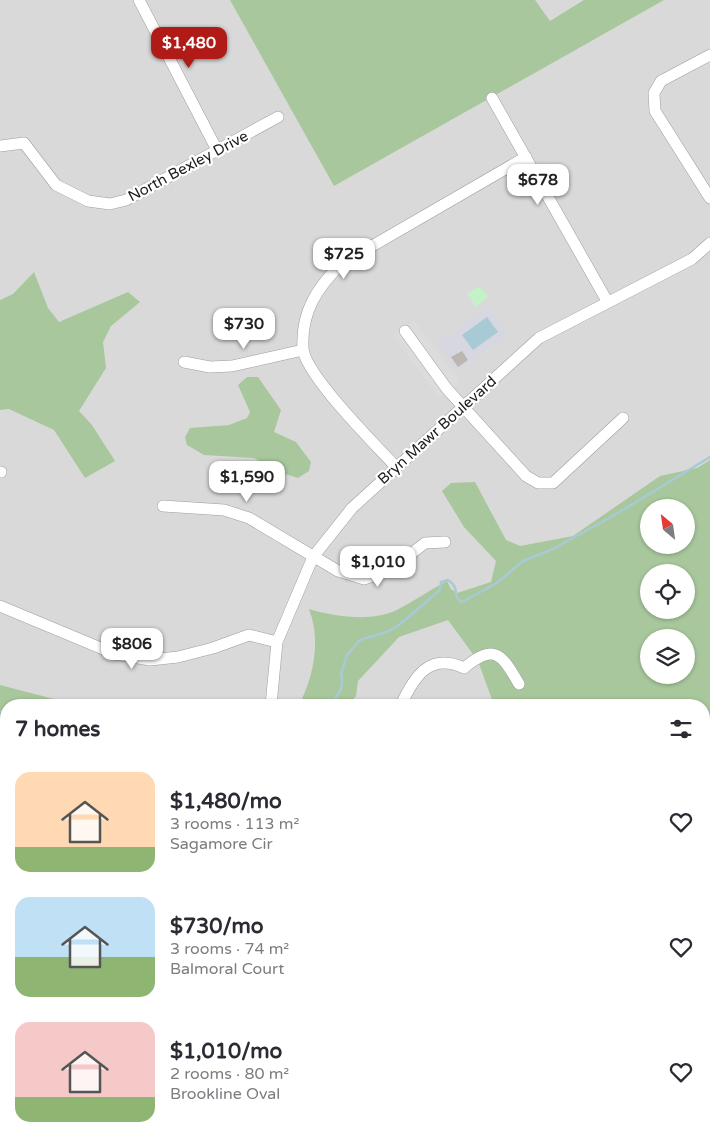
<!DOCTYPE html>
<meta charset="utf-8">
<style>
body{margin:0;font-family:"Varela Round",sans-serif;background:#f2f2f3;color:#2b2b33;height:100vh;display:flex;flex-direction:column;font-size:19px;white-space:nowrap}
*{box-sizing:border-box;margin:0}
p{font-size:16px;color:#7c7c81}
.icon{flex:none;width:28px;height:28px;fill:none;stroke:currentColor;stroke-width:2;stroke-linecap:round;stroke-linejoin:round}
.map{position:relative;flex:1;overflow:hidden}
.side{position:absolute;left:0px;top:699px;width:710px;height:446px;display:flex;flex-direction:column;background:#fff;border-radius:20px 20px 0 0;box-shadow:0 1px 4px #0004}
.side>*{flex:none}
.needle{width:32px;rotate:331deg}
.controls{position:absolute;left:640px;top:499px;display:grid;gap:10px}
.controls a{display:grid;place-items:center;width:55px;height:55px;border-radius:50%;background:#fff;box-shadow:0 1px 4px #0004;font-size:25px}
.price{position:absolute;translate:-50% -42px;padding:0 11px;border-radius:10px;background:#fff;color:#222;font-size:16px;line-height:32px;filter:drop-shadow(0 1px 2px #0008)}
.price::after{content:'';position:absolute;left:50%;top:30px;width:15px;height:11px;margin-left:-8px;background:inherit;clip-path:polygon(0 0,100% 0,50% 100%)}
.price.on{background:#b01a17;color:#fff}
ul{padding:0;list-style:none}
li{display:flex;align-items:center;gap:15px;height:125px;padding:0 15px}
li span{display:grid;place-items:center;flex:none;width:140px;height:100px;border-radius:15px;color:#555}
li>.icon{margin-inline-start:auto}
span .icon{width:60px;height:60px;fill:#fffc;stroke-width:1}
li b{font-size:21px}
h2{display:flex;justify-content:space-between;align-items:center;height:60px;padding:0 15px;font-size:21px}
.map>svg:first-child{display:block}
.residential{fill:#dad9d9}
.forest{fill:#a8c79c;fill-rule:evenodd}
.park{fill:#c4f2c8}
.parking{fill:#dcdcdc}
.plaza{fill:#d7d7e1}
.water{fill:#a8cad5}
.lines{fill:none;stroke-linecap:round;stroke-linejoin:round}
.stream{stroke:#a8cad5;stroke-width:2.5}
.building{fill:#bcb5b0}
.minor-casing{stroke:#9d9d9d;stroke-width:12}
.minor{stroke:#fff;stroke-width:11}
.labels{text-anchor:middle;stroke-width:4.5;stroke-linejoin:round;paint-order:stroke}
.street-label{font-size:15px;fill:#1c1c1c;stroke:#fff}
</style>
<div class="map">
<svg width="710" height="1144" viewBox="0 0 710 1144">
<rect width="100%" height="100%" fill="#ece9e3"/>
<path class="residential" d="M0 0H710V472L458 614 506 705H6V1139H704V736L710 741V1144H0Z"/>
<path class="forest" d="M230 0H535L550 21 584 0H664L334 186Z
M34 272 48 308 59 322 128 292 140 302 111 326 103 342 106 368 79 411 92 425 115 461 85 478 54 430 9 409 0 410V300L13 294Z
M247 377H258L281 410 274 432 296 442 311 462 309 471 298 478 279 472 254 458 204 455 187 445 185 437 190 428 229 425 247 418 250 412 238 385Z
M710 460V741L704 736V705H494L478 661 448 620 399 637 358 681 356 696 348 705H299C314 676 321 640 309 609 336 617 371 622 397 610 414 601 430 590 447 581L451 589 457 593 491 582 496 561 464 527 442 491 451 483 475 482 506 540 520 546 573 536 660 476 697 468ZM649 508H686V545H649ZM649 572H686V610H649ZM649 638H686V675H649Z
M0 685 77 705H6V743H0Z"/>
<path class="park" d="M476 288H480L489 296 476 307 467 294Z"/>
<path class="parking" d="M414 320 460 382 439 398 393 335Z"/>
<path class="plaza" d="M489 306 509 335 457 371 438 343Z"/>
<path class="water" d="M487 317 498 332 473 350 462 335Z"/>
<g class="lines">
<path class="stream" d="M328 705C338 697 345 686 341 674L347 655 360 640 389 631 399 625 440 590 441 582 448 580C455 584 456 590 457 598L462 602 497 583 523 561 553 549 618 513 710 457
M0 711 6 712
M704 761H710"/>
</g>
<path class="building" d="M462 351 468 360 458 367 451 357Z"/>
<g class="lines">
<g class="minor-casing">
<path id="minor" d="M139 0 217 150
M710 55 661 81 654 93 655 111 710 198
M492 98 607 301
M0 146 24 143 56 185 88 201 110 204 126 200 278 117
M405 331 447 389 526 476 538 483H553L623 418
M184 362 210 367 232 366 303 350
M396 467C376 445 304 374 303 348 301 312 317 288 341 264L526 157
M0 472H1
M163 506 224 510 249 518 338 571 364 579 390 570 425 543 445 542
M0 606 115 654 150 660 178 657 213 648 249 635 277 642
M271 705 277 642 313 557 352 508 539 338 692 259 710 243
M401 705C414 677 429 652 464 668 495 642 502 655 519 684
M1 812 6 817
M0 946 6 942
M704 1027 710 1021
M59 1139 60 1144
M452 1139 454 1144
M188 1144V1139
M259 1144 266 1139
M559 1144 569 1139"/>
</g>
<use href="#minor" class="minor"/>
</g>
<g class="labels">
<g class="street-label">
<text transform="translate(188 166) rotate(-28)" y="5">North Bexley Drive</text>
<text transform="translate(437 430) rotate(-42)" y="5">Bryn Mawr Boulevard</text>
</g>
</g>
</svg>
<div class="controls">
<a><svg class="needle" viewBox="-14 -14 28 28"><path d="M0-13l5 13h-10z" fill="#e53935"/><path d="M0 13l5-13h-10z" fill="#7c7c81"/></svg></a>
<a><svg class="icon" aria-label="locate" viewBox="0 0 24 24"><circle cx="12" cy="12" r="6"/><path d="M12 2v4M12 18v4M2 12h4M18 12h4"/></svg></a>
<a><svg class="icon" aria-label="layers" viewBox="0 0 24 24"><path d="M12 4l9 5-9 5-9-5zM3 14l9 5 9-5"/></svg></a>
</div>
<b class="price on" style="left:189px;top:69px">$1,480</b>
<b class="price" style="left:538px;top:206px">$678</b>
<b class="price" style="left:344px;top:280px">$725</b>
<b class="price" style="left:244px;top:350px">$730</b>
<b class="price" style="left:247px;top:503px">$1,590</b>
<b class="price" style="left:378px;top:588px">$1,010</b>
<b class="price" style="left:132px;top:670px">$806</b>
<section class="side">
<h2>7 homes<svg class="icon" aria-label="filters" viewBox="0 0 24 24"><path d="M4 7h16M4 17h16"/><circle cx="9" cy="7" r="2"/><circle cx="15" cy="17" r="2"/></svg></h2>
<ul>
<li><span style="background:linear-gradient(#ffd9b3 75%,#8fb573 0)"><svg class="icon" aria-label="home" viewBox="0 0 24 24"><path d="M3 11l9-7 9 7M6 9v11h12V9"/></svg></span><div><b>$1,480/mo</b><p>3 rooms · 113 m²</p><p>Sagamore Cir</p></div><svg class="icon" aria-label="heart" viewBox="0 0 24 24"><path d="M12 20l-8-8c-3-5 5-10 8-4 3-6 11-1 8 4z"/></svg></li>
<li><span style="background:linear-gradient(#bfe0f5 60%,#8fb573 0)"><svg class="icon" aria-label="home" viewBox="0 0 24 24"><path d="M3 11l9-7 9 7M6 9v11h12V9"/></svg></span><div><b>$730/mo</b><p>3 rooms · 74 m²</p><p>Balmoral Court</p></div><svg class="icon" aria-label="heart" viewBox="0 0 24 24"><path d="M12 20l-8-8c-3-5 5-10 8-4 3-6 11-1 8 4z"/></svg></li>
<li><span style="background:linear-gradient(#f6c9c9 75%,#8fb573 0)"><svg class="icon" aria-label="home" viewBox="0 0 24 24"><path d="M3 11l9-7 9 7M6 9v11h12V9"/></svg></span><div><b>$1,010/mo</b><p>2 rooms · 80 m²</p><p>Brookline Oval</p></div><svg class="icon" aria-label="heart" viewBox="0 0 24 24"><path d="M12 20l-8-8c-3-5 5-10 8-4 3-6 11-1 8 4z"/></svg></li>
</ul>
</section>
</div>
